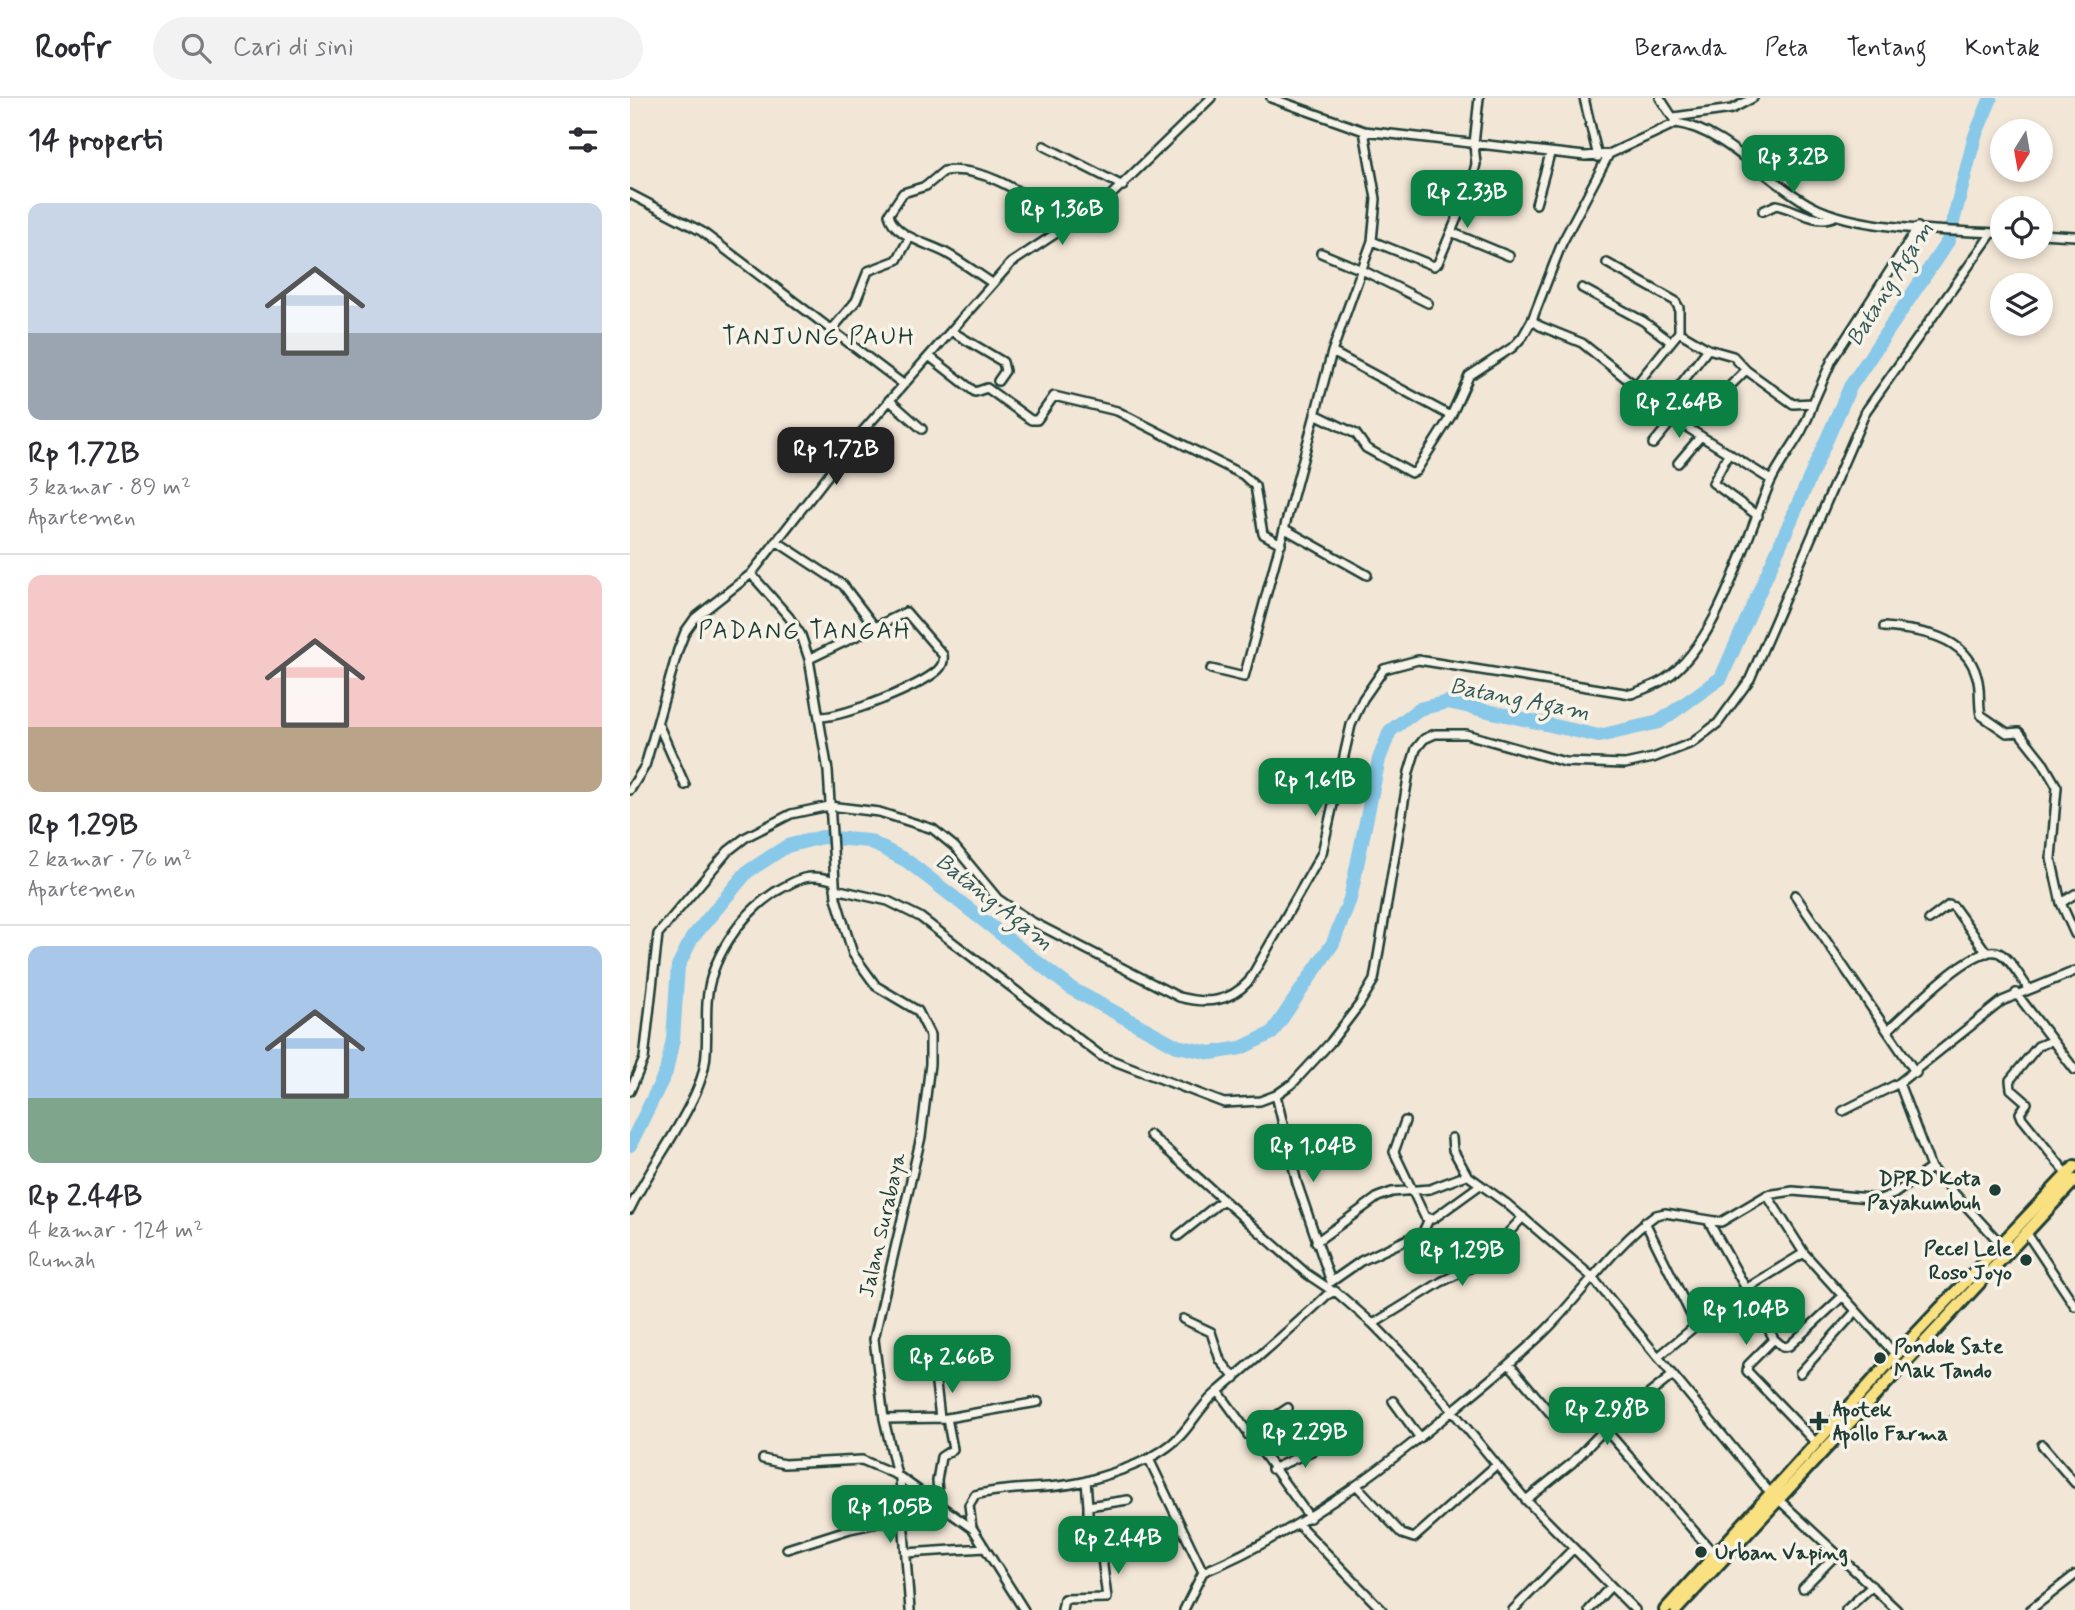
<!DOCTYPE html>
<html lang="id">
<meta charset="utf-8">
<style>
body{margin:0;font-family:Mynerve,sans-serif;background:#f2f2f3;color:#2b2b33;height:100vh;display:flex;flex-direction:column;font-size:26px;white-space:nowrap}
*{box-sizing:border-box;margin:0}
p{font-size:23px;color:#7c7c81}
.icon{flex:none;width:38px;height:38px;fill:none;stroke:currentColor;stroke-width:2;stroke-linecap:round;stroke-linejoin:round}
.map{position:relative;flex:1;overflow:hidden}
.panel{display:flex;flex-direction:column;background:#fff;width:630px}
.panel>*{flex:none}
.needle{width:46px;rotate:191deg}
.buttons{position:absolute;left:1360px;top:21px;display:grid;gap:14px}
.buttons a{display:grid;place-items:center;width:63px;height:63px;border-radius:50%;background:#fff;box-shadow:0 4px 10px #0003;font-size:35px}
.price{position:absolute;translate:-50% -60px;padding:0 16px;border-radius:14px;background:#0b8043;color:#fff;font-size:23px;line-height:46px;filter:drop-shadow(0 2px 4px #0008)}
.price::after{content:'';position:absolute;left:50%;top:42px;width:21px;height:16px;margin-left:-10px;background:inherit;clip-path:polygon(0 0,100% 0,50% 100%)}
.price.on{background:#222;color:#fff}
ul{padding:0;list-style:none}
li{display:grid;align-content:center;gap:14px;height:371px;padding:0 28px}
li+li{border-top:2px solid #e1e1e2}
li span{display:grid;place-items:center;height:217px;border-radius:14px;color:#555}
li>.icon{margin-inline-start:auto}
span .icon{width:126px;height:126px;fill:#fffc;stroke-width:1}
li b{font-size:30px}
h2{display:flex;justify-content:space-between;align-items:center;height:84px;padding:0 28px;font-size:30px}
header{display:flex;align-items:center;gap:42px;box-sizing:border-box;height:98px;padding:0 35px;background:#fff;border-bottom:2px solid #e1e1e2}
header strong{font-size:33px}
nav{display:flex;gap:38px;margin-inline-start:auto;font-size:24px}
.search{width:490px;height:63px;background:#f2f2f3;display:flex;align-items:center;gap:18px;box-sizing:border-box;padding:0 24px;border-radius:38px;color:#7c7c81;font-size:26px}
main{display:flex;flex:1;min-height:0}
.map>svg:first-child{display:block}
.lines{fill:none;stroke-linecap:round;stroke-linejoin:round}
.river{stroke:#88c8e9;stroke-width:14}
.minor-casing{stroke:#1f3d34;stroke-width:12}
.highway-casing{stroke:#1f3d34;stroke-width:16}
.minor{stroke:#f7f3e8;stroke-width:7}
.highway{stroke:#f9e181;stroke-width:10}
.poi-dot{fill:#1f3d34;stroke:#f7f3e8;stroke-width:2.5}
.labels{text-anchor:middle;stroke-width:7;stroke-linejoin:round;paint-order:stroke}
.poi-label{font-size:21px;font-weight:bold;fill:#1f3d34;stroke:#f7f3e8;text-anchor:start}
.street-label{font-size:21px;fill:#1f3d34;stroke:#f7f3e8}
.water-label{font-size:23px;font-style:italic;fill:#345958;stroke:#f7f3e8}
.quarter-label{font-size:24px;letter-spacing:2px;fill:#1f3d34;stroke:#f7f3e8}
</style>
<header>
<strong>Roofr</strong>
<div class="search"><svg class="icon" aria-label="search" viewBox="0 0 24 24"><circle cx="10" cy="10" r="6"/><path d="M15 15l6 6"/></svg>Cari di sini</div>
<nav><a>Beranda</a><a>Peta</a><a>Tentang</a><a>Kontak</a></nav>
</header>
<main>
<section class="panel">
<h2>14 properti<svg class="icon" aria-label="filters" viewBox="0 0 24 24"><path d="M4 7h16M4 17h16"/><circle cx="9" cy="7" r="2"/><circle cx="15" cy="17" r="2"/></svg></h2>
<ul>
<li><span style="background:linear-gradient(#c9d6e8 60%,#9aa5b1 0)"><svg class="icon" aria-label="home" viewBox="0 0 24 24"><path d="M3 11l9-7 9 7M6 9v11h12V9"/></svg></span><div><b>Rp 1.72B</b><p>3 kamar · 89 m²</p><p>Apartemen</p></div></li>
<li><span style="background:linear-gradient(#f6c9c9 70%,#b9a48a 0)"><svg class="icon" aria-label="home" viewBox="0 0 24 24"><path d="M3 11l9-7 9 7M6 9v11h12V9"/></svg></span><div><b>Rp 1.29B</b><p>2 kamar · 76 m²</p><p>Apartemen</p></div></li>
<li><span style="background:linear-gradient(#a9c7e8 70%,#7fa58c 0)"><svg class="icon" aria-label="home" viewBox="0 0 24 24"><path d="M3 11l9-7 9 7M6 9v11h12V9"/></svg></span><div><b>Rp 2.44B</b><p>4 kamar · 124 m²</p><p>Rumah</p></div></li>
</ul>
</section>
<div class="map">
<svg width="1445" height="1512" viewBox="0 0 1445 1512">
<rect width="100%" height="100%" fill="#f2e6d6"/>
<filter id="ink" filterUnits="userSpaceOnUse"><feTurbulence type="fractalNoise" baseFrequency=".0143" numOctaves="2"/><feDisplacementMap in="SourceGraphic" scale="14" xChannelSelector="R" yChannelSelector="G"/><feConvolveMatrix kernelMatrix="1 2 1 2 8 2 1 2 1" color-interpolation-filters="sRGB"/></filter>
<g filter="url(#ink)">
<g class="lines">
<path class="river" d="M0 1047 36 974 43 941 48 868 62 840 117 774 157 748 192 739 239 743 277 763 442 891 547 948 581 955 611 950 642 935 703 845 720 801 749 661 760 633 789 611 818 604 969 638 1029 624 1091 580 1220 289 1318 143 1345 38 1361 0"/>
<g class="minor-casing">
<path id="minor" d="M641 0 734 33 955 58 979 56 1046 25C1094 31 1139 86 1182 108 1227 132 1320 133 1372 135
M954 0 968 59
M1030 0 1045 23
M1044 19 1102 11 1123 0
M414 48 493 88
M0 96 71 133 273 286
M906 106 920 56
M1133 113 1146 107C1164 110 1188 128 1205 118
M821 134 879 158
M1410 136 1445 138
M742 143 804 168 808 165 840 89 846 66 844 46 849 0
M691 155 732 172 798 205
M977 165 1045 203 1049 210V234L1078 251 1103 258 1116 272
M362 185C347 175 332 164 316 155 300 146 262 138 259 116L273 95 296 88 314 73C360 67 403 104 441 126
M952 190 1013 223 1041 244
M902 222 910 228 952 245 1058 330 1141 382
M203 230 226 203 238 173 267 162 280 139
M321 233 373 264 375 273 368 283
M702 254 821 318
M299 258 345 294 357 290 401 322H407L424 298 487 313 613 377 625 388 633 436 651 446
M1006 287 1049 234
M259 302 292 331
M1183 305 1202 262 1288 129
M1033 309 1078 251
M685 316 726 336 736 350 781 375 786 373 821 318 839 278 883 249 893 238 902 222 932 145 979 56
M1023 346 1045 319
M1099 355 1083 385 1128 418
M1048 365 1071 338
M655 431 737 477
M146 443 213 487 245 529
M121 476 159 519 171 537 179 561 198 673 206 800 223 856 246 888 288 913 300 937V966L291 1039 244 1241 254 1321 267 1377 343 1431 394 1512
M1254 529C1289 532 1336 537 1347 579 1351 591 1348 604 1351 617L1377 635 1389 634 1412 663 1427 689 1421 760 1431 805
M179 561 276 514 313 557C314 563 313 567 308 572 289 589 216 618 191 619
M581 571 614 579 702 254 742 143 746 101 734 33
M29 628 55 687
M0 692 15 668 48 552 55 534 65 520 121 476 231 335 381 165 475 103 581 0
M205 791 258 803 290 819 471 958 594 1005 630 1003 646 997 663 985 700 945 729 907 744 882 779 674 786 651 794 641 805 636H836L935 664 995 666 1023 660 1062 645 1088 625 1120 581 1236 313 1362 135
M1445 796 1431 805 1445 836
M1165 797 1286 975
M1299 822 1319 807 1324 809 1357 855
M1386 895 1445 972
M1258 932C1278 914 1340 849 1366 854 1378 856 1391 881 1398 890
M1421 943 1408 948 1380 982 1381 991 1397 1005 1390 1015 1392 1020 1437 1076
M0 993 14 961 28 836 98 753 116 739 161 716 199 708 249 714 303 731 325 749 368 801 399 822 549 899C576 906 599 905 619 883L692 755 721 627 733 601 754 571 788 562 1001 596C1012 592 1024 588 1035 581 1088 546 1115 441 1140 385 1154 355 1173 340 1183 305L1163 306 1116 272 1058 330
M646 997 667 1085 700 1181
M1213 1013 1269 985
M775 1023 764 1054 795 1119 803 1121 850 1087
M520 1037 677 1176 701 1192
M822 1040 823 1052 837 1077 876 1105 962 1179 1141 1396
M1301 1070 1269 985 1372 903 1445 873
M1137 1097 1174 1155 1266 1257
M0 1111C19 1071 48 1035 66 994 81 961 75 939 77 905 79 862 110 817 145 794 167 781 179 774 204 783
M1015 1124 1065 1225 1063 1230 1028 1259
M1079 1124 1144 1241 1118 1267 1117 1273 1186 1345
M1396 1134 1445 1208
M548 1138 593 1102
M686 1144 748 1099 762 1094 800 1091 837 1077
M701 1184 731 1163 793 1134 799 1121
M1114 1192 1174 1155
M553 1221 581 1234 590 1262 605 1280
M743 1226 811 1184 850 1165 893 1119
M1144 1241 1153 1249 1159 1248 1213 1198
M879 1266 927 1323
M1170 1275 1226 1213
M305 1277 310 1320
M588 1293 680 1420
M763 1303 790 1340
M254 1321 317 1320 408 1304
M975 1331 1085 1457
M618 1337 658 1310
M1412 1347 1445 1385
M133 1361 154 1366 232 1362 267 1377
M519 1361 573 1474
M642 1371 695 1347
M270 1381 280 1512
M456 1383 458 1408 498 1402
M727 1388 772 1436 784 1440 865 1368
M896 1402 942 1365 975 1331 1043 1277
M1149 1402 1267 1512
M309 1405 307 1383 311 1359 323 1351 317 1320
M669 1427 752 1512
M342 1430 339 1407 345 1397C382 1387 420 1393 456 1383 488 1374 528 1362 551 1337 563 1324 571 1308 585 1296 623 1263 661 1232 697 1197L705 1193 743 1226 791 1275 896 1402 1005 1512
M157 1451 220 1431 272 1420
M276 1455 355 1450
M1173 1490 1207 1456
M432 1512 434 1501 477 1500 471 1452 458 1434V1408
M554 1512 573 1474C668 1434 748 1375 827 1309 857 1284 888 1260 916 1232 953 1195 983 1148 1026 1117L1035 1115 1091 1124 1137 1097 1163 1093 1250 1101 1264 1096 1301 1070 1370 1145
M883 1512 943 1451
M959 1512 981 1488
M1216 1512 1242 1488
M1400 1512 1445 1477"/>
</g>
<g class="highway-casing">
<path id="highway" d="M1035 1512 1266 1257 1445 1068
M1046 1512 1445 1082"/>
</g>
<use href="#minor" class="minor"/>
<use href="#highway" class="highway"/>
</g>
</g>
<g class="poi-dot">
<circle cx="1365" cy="1092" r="7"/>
<circle cx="1396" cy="1162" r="7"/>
<circle cx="1250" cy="1260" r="7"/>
<path d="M1185.5 1312.5h7v7h7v7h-7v7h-7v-7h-7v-7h7z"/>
<circle cx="1071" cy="1454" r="7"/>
</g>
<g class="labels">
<g class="poi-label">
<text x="1351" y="1087" text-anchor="end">DPRD Kota<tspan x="1351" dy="24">Payakumbuh</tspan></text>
<text x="1382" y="1157" text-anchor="end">Pecel Lele<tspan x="1382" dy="24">Roso Joyo</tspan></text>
<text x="1264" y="1255">Pondok Sate<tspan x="1264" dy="24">Mak Tando</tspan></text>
<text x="1203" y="1318">Apotek<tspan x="1203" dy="24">Apollo Farma</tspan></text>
<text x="1085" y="1461">Urban Vaping</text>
</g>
<g class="street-label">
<text transform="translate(252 1127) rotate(-77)" y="7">Jalan Surabaya</text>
</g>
<g class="water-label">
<text transform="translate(1259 185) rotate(-58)" y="8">Batang Agam</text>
<text transform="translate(890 600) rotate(11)" y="8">Batang Agam</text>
<text transform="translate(365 803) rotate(38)" y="8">Batang Agam</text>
</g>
<g class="quarter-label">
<text x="189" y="246">TANJUNG PAUH</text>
<text x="175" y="540">PADANG TANGAH</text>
</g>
</g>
</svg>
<div class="buttons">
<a><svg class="needle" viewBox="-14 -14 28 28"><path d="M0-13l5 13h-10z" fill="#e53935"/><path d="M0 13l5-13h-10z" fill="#7c7c81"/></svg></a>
<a><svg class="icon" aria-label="locate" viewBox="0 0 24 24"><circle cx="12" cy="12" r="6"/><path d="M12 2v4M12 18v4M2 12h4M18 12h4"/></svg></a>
<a><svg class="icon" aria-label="layers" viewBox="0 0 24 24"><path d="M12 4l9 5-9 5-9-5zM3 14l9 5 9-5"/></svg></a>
</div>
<b class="price" style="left:1163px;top:97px">Rp 3.2B</b>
<b class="price" style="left:837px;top:132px">Rp 2.33B</b>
<b class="price" style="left:432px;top:149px">Rp 1.36B</b>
<b class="price" style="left:1049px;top:342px">Rp 2.64B</b>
<b class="price on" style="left:206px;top:389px">Rp 1.72B</b>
<b class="price" style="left:685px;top:720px">Rp 1.61B</b>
<b class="price" style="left:683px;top:1086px">Rp 1.04B</b>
<b class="price" style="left:832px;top:1190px">Rp 1.29B</b>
<b class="price" style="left:1116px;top:1249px">Rp 1.04B</b>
<b class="price" style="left:322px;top:1297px">Rp 2.66B</b>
<b class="price" style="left:977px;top:1349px">Rp 2.98B</b>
<b class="price" style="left:675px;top:1372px">Rp 2.29B</b>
<b class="price" style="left:260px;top:1447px">Rp 1.05B</b>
<b class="price" style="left:488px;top:1478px">Rp 2.44B</b>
</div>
</main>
